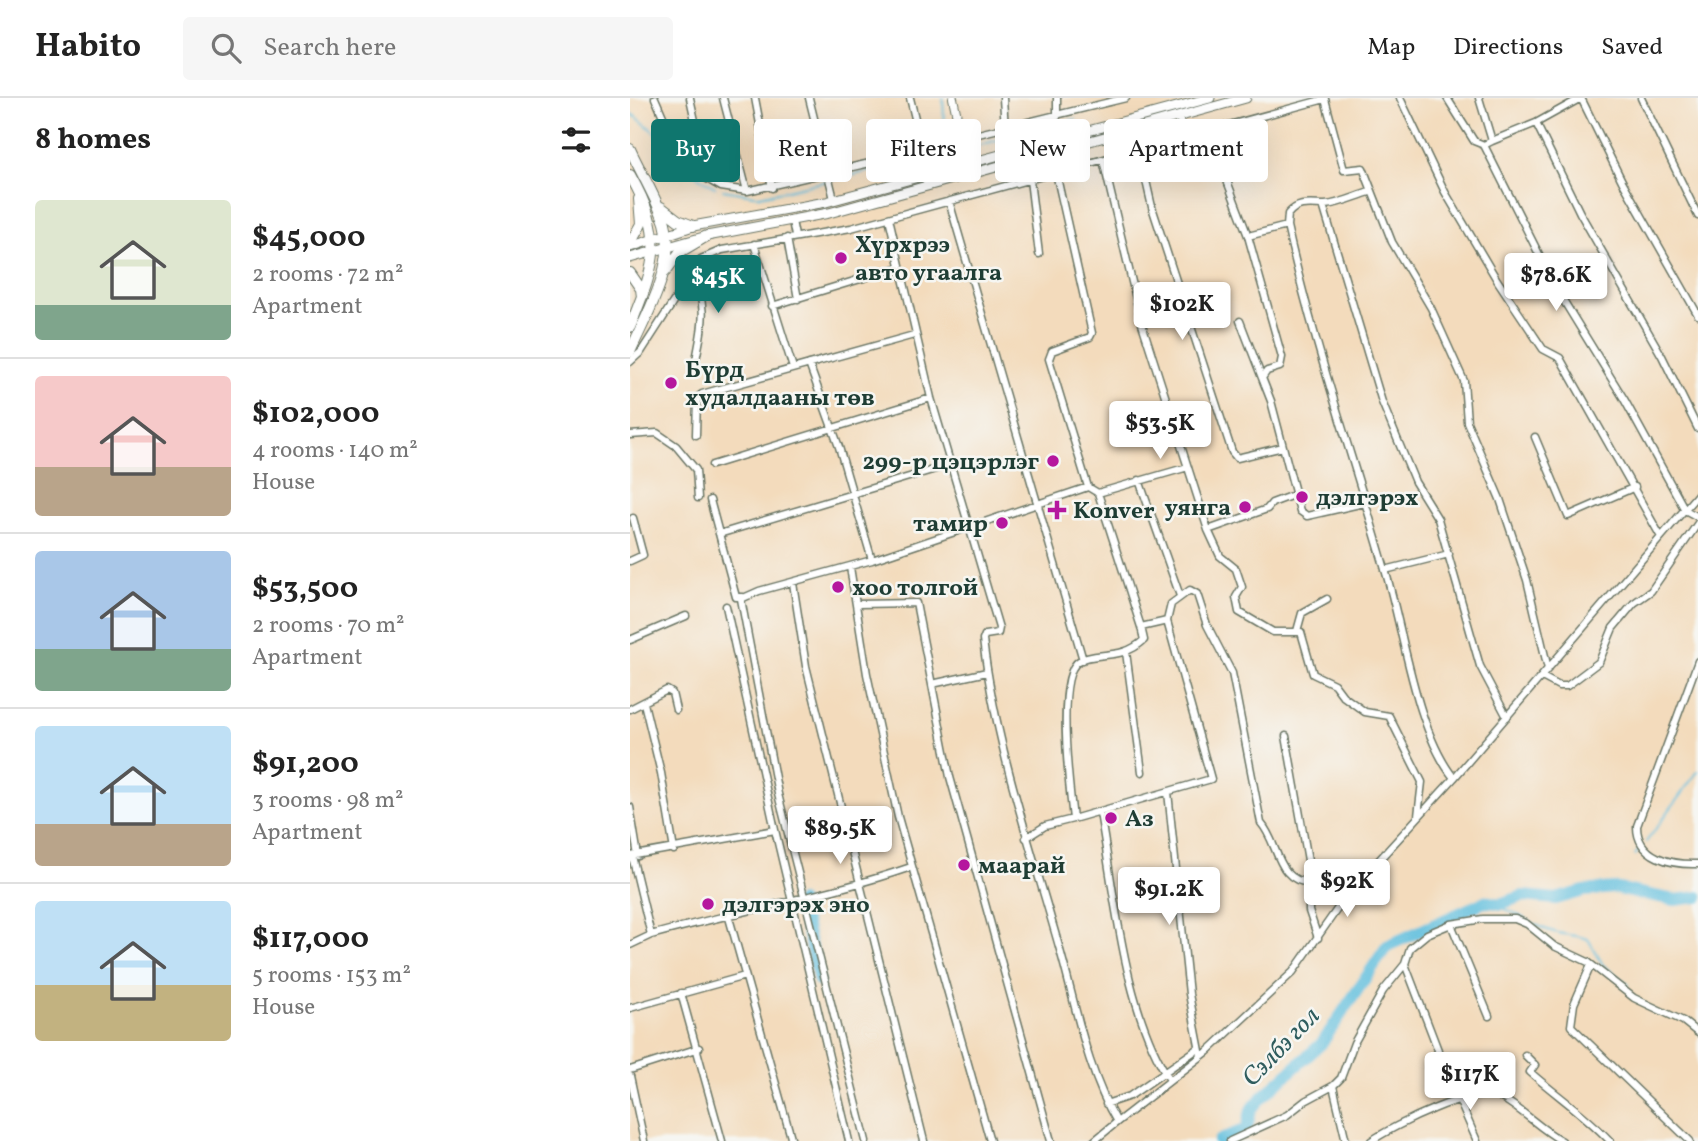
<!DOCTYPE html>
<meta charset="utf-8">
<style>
body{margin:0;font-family:Vollkorn,serif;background:#f6f6f6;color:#222;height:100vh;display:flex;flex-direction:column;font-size:26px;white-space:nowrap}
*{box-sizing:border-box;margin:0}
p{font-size:23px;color:#767676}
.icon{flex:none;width:38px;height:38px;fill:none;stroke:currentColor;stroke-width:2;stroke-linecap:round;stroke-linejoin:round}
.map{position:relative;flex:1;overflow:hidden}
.sheet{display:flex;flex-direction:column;background:#fff;width:630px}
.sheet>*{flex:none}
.top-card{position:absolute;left:21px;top:21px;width:665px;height:63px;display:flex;gap:14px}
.price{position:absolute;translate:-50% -60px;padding:0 16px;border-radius:7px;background:#fff;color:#222;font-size:23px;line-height:46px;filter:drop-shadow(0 2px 4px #0008)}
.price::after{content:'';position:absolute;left:50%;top:42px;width:21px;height:16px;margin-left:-10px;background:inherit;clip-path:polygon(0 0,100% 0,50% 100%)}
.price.on{background:#0f766e;color:#fff}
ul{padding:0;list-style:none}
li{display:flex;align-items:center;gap:21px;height:175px;padding:0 35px}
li+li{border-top:2px solid #e0e0e0}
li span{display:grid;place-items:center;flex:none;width:196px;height:140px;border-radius:7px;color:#555}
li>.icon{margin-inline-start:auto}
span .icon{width:84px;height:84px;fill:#fffc;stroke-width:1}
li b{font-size:30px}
h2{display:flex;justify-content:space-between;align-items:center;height:84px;padding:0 35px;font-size:30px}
.chip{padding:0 24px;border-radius:7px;background:#fff;box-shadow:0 7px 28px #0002;font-size:24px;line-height:63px}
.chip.on{background:#0f766e;color:#fff}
header{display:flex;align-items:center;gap:42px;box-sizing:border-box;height:98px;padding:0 35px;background:#fff;border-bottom:2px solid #e0e0e0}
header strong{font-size:33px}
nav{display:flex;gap:38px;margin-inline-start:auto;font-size:24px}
.search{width:490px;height:63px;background:#f6f6f6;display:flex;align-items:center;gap:18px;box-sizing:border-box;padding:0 24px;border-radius:7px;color:#767676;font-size:26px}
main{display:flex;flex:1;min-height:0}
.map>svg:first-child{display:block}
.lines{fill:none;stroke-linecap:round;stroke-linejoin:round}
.stream{stroke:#5fbedd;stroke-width:2}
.river{stroke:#5fbedd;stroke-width:12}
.minor-casing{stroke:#697464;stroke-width:9}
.tertiary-casing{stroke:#697464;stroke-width:10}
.secondary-casing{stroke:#697464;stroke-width:11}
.primary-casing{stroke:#697464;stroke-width:12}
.minor{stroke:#fff;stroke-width:6}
.tertiary{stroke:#fff;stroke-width:8}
.secondary{stroke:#fff;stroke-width:9}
.primary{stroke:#fff;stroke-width:10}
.poi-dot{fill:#b5179e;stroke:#f6f6f2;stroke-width:2.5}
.labels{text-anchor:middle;stroke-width:5;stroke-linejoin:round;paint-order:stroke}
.poi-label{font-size:24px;font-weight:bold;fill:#1f3d34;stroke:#f6f6f2;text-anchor:start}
.water-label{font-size:26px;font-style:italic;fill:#2f5d5e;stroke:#f6f6f2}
</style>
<header>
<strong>Habito</strong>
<div class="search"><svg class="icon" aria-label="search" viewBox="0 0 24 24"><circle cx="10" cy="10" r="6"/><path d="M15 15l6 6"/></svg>Search here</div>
<nav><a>Map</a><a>Directions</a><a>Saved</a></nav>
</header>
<main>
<section class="sheet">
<h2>8 homes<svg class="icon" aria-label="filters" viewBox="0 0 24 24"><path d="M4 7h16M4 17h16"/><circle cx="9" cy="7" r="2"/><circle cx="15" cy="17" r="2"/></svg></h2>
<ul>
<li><span style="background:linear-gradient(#dfe7d0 75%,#7fa58c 0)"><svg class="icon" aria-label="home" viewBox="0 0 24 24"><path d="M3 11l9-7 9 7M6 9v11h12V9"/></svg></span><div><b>$45,000</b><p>2 rooms · 72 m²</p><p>Apartment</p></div></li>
<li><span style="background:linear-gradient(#f6c9c9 65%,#b9a48a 0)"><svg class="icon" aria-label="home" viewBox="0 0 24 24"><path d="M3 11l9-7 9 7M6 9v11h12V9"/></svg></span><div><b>$102,000</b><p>4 rooms · 140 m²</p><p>House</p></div></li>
<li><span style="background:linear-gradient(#a9c7e8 70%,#7fa58c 0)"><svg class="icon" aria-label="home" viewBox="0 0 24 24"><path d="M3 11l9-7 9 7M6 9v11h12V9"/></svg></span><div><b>$53,500</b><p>2 rooms · 70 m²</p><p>Apartment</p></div></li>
<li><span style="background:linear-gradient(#bfe0f5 70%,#b9a48a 0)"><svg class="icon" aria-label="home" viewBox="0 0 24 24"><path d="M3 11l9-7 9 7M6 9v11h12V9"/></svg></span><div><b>$91,200</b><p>3 rooms · 98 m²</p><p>Apartment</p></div></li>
<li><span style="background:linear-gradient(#bfe0f5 60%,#c2b280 0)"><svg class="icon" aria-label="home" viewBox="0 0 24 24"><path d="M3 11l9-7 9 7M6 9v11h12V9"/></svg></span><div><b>$117,000</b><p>5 rooms · 153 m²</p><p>House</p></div></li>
</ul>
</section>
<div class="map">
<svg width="1068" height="1043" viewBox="0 0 1068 1043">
<rect width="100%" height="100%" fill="#f6f6f2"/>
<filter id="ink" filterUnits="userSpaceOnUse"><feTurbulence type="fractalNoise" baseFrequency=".0143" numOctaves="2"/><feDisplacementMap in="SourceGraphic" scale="14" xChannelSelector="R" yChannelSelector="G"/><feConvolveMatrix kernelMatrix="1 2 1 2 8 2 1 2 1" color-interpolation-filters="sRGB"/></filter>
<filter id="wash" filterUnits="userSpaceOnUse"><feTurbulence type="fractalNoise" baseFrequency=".00686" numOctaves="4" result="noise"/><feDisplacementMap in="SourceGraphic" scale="28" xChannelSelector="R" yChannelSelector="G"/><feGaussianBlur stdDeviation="1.57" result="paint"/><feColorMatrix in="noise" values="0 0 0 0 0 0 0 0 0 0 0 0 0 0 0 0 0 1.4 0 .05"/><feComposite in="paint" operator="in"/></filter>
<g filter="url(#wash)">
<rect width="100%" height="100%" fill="#f3dbbc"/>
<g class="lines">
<path class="stream" d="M0 15C33 35 49 71 85 89
M339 50 446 21
M306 54 314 21 313 0
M203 82 330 51
M93 92 130 98 197 83
M1016 744 1068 673
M1005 757 1009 752
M843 811C880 803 885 819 915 831 928 837 943 836 958 841L973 867 999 887"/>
<path class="river" d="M170 804 189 883
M589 1043 617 1030 621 1012 631 1000 692 945 757 848 856 803 870 806 893 798 926 801 954 793 983 790 1045 802 1068 799"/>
</g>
</g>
<g filter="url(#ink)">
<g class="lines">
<g class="minor-casing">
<path id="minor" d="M25 0 50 58 65 74 72 70 74 64 60 0
M93 0 117 93 293 53 280 0
M125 0 142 90
M179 0 204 101
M373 0 375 31
M770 0 815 94 867 182 913 251 930 260 1031 439
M817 0 844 43 854 47
M849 0 862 43 854 47 927 192 994 301 1055 412 1068 419
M1011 0 1068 118
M952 2 992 83 1068 217
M427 19V0
M548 19 558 38
M906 25 950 115 1032 258 1068 331
M492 33 496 55
M578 33 618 138 652 259 650 269 637 273 632 280 641 303 670 413 677 418 734 405
M332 40 496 0
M862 43 906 25 951 0
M509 52 522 109 602 354 607 360 653 349
M473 62 512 226 578 432 637 411 642 405 666 396
M65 74 91 89 117 93
M426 75 462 235 460 239 422 253 419 261 458 389 468 395 558 369
M400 82 409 156
M740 94C726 98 710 106 695 107 681 107 669 103 658 116L657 128C683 245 723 359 756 475 774 535 786 633 824 680
M319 103 453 562
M693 107 752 304 785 384 808 421 850 568 877 619
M259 120 301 300 369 530 368 535 355 537 353 542C366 649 401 749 430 852 446 908 457 974 487 1024L464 1043
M162 123 165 138
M618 138 657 128
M157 140 168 201
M124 146 163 270
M60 176C81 206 71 234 65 267
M142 208 270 169
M610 223 632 280
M0 264 11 254 71 161 92 152 221 130 695 1 714 72 733 70 762 144 801 210 834 283 837 324 870 401 897 482 918 571
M179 266 209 349 242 462
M0 337 27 335 46 348 66 372 68 400
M66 337 67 300 72 296 284 237
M905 339 938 418 1005 389
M82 367 301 300
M509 382 550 498
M468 395 511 529 537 523
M80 402 106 499H113
M578 432 590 458 606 471 612 489 606 499 609 514 643 534H671L683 576 704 586 713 598 735 614 759 618 792 684 788 718
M89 436 319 367
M0 463 13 457 3 420
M220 469 237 576 268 719 360 1043
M755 472 819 456
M163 485 176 568 294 1043
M228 506 286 505 320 679 421 1043
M96 508 145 732 219 1043
M667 533 672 515 697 501
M0 542 56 518
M496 554 512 674
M1068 563 1007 728C1007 760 1042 767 1068 766
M912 579 929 588H937L969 564 983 530 1004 505 1021 493 1068 425
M302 586 357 574
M14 605 31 675 44 752
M0 611 37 592 42 595 46 612
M656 638 679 768V813L688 840
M538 694 559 896 571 958
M0 709 8 758
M470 715C485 798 494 912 540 982
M443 721 581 681 537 523 541 506 560 492 567 496 577 527 602 575 631 725C649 745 646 784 681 785
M396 740 415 728 443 721C440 695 425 577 449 563 466 553 492 563 514 542L511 529
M0 758 145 732
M2 758 21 837C107 813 197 798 281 769
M98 816 162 1043
M0 847 21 837
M775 866 808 952 806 962 798 969 799 976
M961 867 944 906 941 928 1060 1043
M51 895 92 1043
M0 910 115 878
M859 918 821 826 853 821H885L897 826 924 848 958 864 1004 900 1053 923 1068 935
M895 957 905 967 900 974C927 998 955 1016 980 1043
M0 972 69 950
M0 978 14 1043
M703 988 711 980 724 945 753 893 775 866 780 850 797 836 821 826
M830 1004 847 1043
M476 1006 500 998 569 950
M487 1024 577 954 663 874 717 797 824 680 1068 396
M236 1043 148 696 111 501 129 493 242 462 458 389
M600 1043 657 1017 675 1003 703 988 716 1043
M741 1043C763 1028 846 986 870 999 892 1011 910 1031 932 1043"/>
</g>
<g class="tertiary-casing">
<path id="tertiary" d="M323 0 337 66"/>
</g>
<g class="secondary-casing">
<path id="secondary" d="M0 149 63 128 196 104 580 0
M0 160 77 138 199 115 616 0"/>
</g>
<g class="primary-casing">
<path id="primary" d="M0 51C11 75 26 99 35 125 47 166 16 218 0 254
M0 77C36 141 26 164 0 229
M31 109 48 122 63 128
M0 146 11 126 9 101
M35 174 50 154 77 138
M0 175 11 191 12 199"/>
</g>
<use href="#minor" class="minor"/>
<use href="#tertiary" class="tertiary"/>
<use href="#secondary" class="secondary"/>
<use href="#primary" class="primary"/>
</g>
</g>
<g class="poi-dot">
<circle cx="211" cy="160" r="7"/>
<circle cx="41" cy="285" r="7"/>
<circle cx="423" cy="363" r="7"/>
<circle cx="672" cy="399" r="7"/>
<circle cx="615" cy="409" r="7"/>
<path d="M423.5 401.5h7v7h7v7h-7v7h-7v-7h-7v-7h7z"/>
<circle cx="372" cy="425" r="7"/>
<circle cx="208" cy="489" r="7"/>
<circle cx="481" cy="720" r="7"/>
<circle cx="334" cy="767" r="7"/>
<circle cx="78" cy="806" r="7"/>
</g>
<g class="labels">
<g class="poi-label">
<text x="225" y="154">Хүрхрээ<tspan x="225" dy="28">авто угаалга</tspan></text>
<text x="55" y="279">Бүрд<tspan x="55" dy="28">худалдааны төв</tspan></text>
<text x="409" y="371" text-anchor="end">299-р цэцэрлэг</text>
<text x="686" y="407">дэлгэрэх</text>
<text x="601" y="417" text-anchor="end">уянга</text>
<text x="443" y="420">Konver</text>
<text x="358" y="433" text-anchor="end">тамир</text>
<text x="222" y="497">хоо толгой</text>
<text x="495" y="728">Аз</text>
<text x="348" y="775">маарай</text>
<text x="92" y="814">дэлгэрэх эно</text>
</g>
<g class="water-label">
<text transform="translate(650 948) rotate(-46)" y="9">Сэлбэ гол</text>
</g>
</g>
</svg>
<b class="price" style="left:926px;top:215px">$78.6K</b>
<b class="price on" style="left:88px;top:217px">$45K</b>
<b class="price" style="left:552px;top:244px">$102K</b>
<b class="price" style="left:530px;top:363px">$53.5K</b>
<b class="price" style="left:210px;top:768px">$89.5K</b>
<b class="price" style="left:717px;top:821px">$92K</b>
<b class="price" style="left:539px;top:829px">$91.2K</b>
<b class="price" style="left:840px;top:1014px">$117K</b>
<div class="top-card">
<a class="chip on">Buy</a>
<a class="chip">Rent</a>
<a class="chip">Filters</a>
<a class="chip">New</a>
<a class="chip">Apartment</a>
</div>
</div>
</main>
